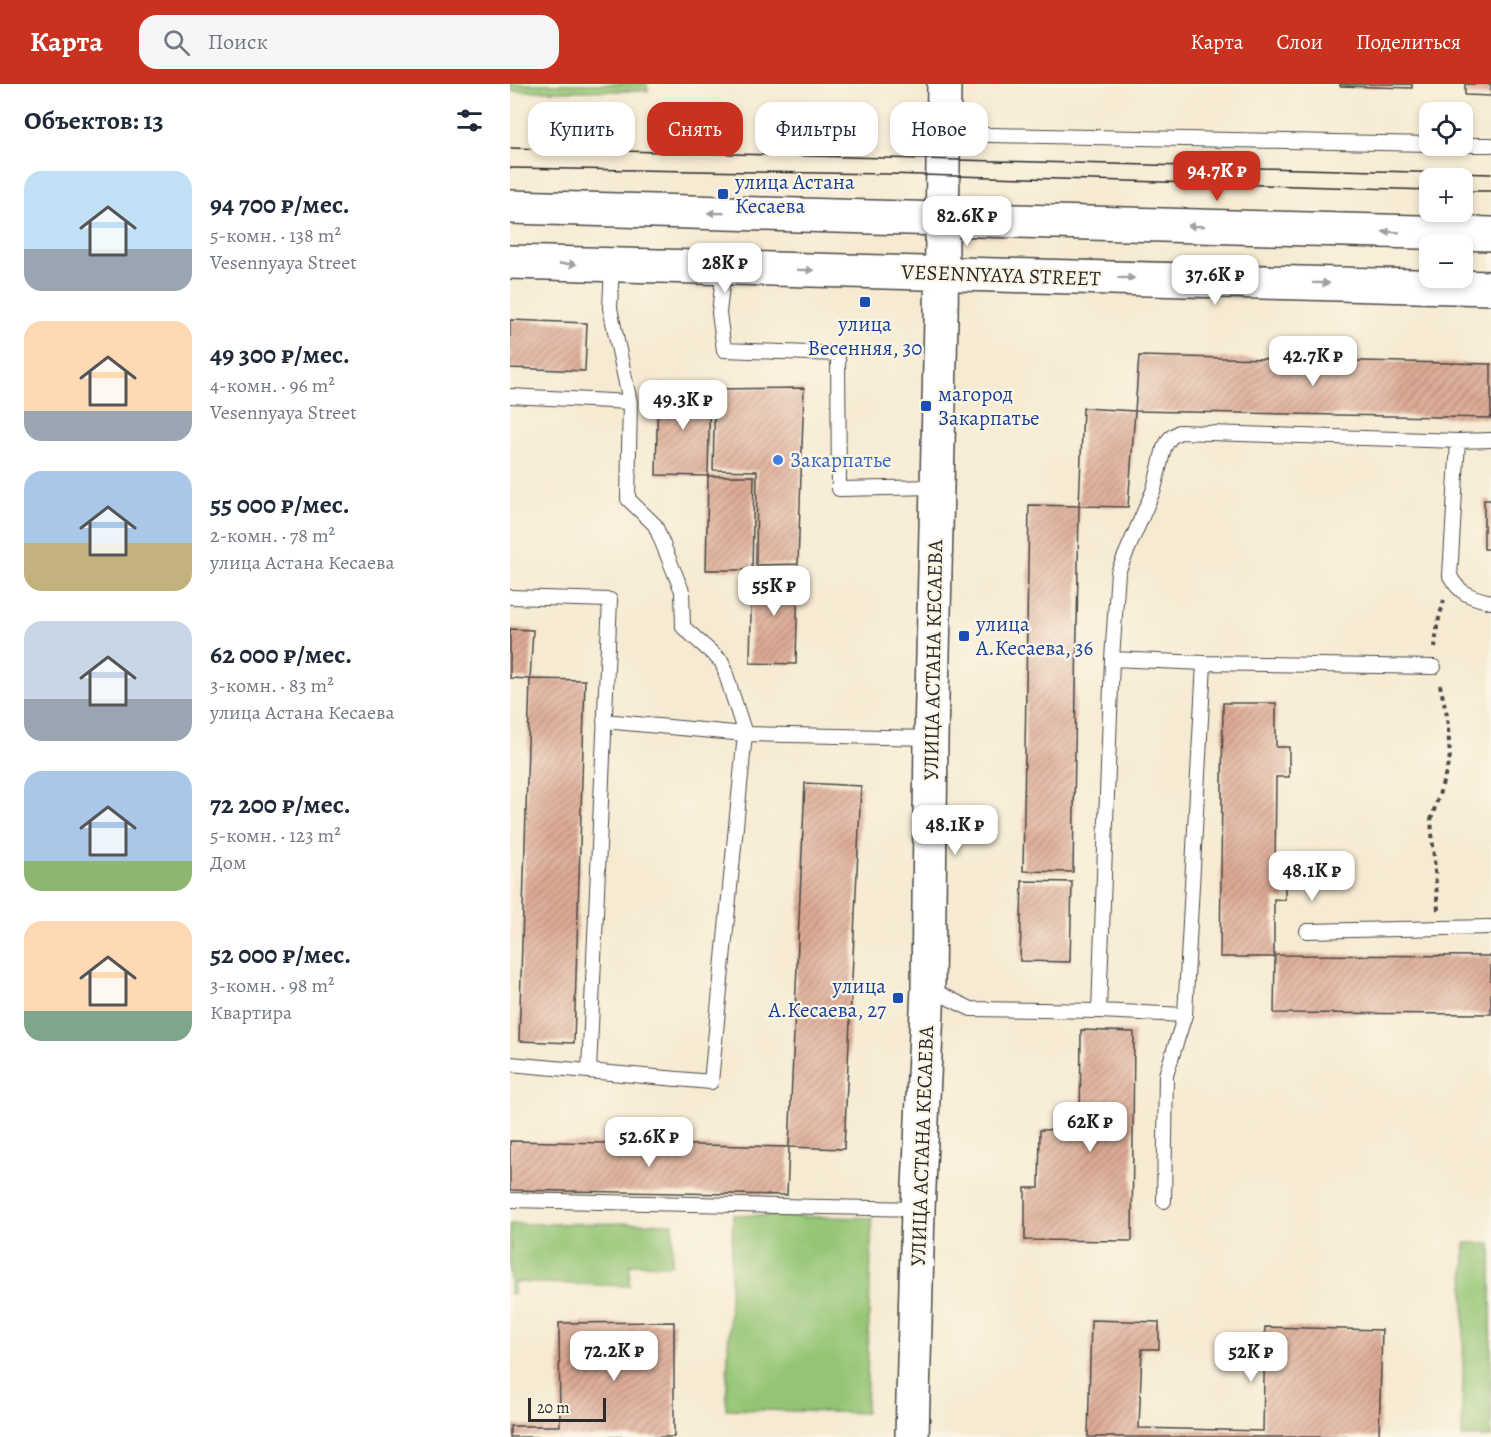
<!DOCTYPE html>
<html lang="ru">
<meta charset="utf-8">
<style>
body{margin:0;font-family:Alegreya,serif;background:#f6f6f7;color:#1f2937;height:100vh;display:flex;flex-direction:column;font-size:22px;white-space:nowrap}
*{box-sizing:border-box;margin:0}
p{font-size:20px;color:#747a83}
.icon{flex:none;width:33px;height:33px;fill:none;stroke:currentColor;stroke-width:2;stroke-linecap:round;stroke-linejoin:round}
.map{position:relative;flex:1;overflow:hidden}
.details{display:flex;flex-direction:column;background:#fff;width:510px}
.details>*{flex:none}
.guide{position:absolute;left:18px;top:18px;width:570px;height:54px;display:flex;gap:12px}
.fabs{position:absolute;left:909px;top:18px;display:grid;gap:12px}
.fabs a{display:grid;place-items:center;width:54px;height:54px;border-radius:12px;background:#fff;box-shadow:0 3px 9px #0003;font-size:30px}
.scale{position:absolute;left:18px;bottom:15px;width:78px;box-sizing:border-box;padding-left:6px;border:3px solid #2b2b2b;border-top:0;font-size:16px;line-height:21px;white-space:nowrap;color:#2b2b2b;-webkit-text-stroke:4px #fcf5e5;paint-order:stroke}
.price{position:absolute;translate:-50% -51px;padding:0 14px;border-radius:12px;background:#fff;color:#222;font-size:20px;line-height:39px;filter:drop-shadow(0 2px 3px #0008)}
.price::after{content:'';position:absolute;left:50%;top:36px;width:18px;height:14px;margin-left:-9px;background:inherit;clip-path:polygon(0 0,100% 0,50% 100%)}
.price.selected{background:#c8321e;color:#fff}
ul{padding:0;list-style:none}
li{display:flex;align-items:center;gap:18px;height:150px;padding:0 24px}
li span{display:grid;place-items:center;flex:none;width:168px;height:120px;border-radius:18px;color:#555}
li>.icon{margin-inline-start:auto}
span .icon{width:72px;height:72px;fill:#fffc;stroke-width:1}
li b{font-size:26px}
h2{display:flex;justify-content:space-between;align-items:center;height:72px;padding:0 24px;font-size:26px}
.pill{padding:0 21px;border-radius:18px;background:#fff;box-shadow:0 3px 9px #0003;font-size:21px;line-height:54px}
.pill.selected{background:#c8321e;color:#fff}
header{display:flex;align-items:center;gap:36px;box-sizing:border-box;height:84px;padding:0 30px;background:#c8321e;color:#fff}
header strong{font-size:28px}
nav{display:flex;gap:33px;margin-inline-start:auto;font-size:21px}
.search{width:420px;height:54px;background:#f6f6f7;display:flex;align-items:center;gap:15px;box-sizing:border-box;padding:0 21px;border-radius:18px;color:#747a83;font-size:22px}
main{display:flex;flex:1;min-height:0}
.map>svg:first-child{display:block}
.grass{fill:#94c575;stroke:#607850;stroke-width:1.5}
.building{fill:url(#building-hatch)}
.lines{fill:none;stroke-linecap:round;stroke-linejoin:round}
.lane-casing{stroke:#494844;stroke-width:16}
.secondary-casing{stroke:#494844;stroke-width:36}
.path{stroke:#494844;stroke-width:4;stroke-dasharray:4.5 4.5;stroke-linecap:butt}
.lane{stroke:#fff;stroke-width:14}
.secondary{stroke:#fff;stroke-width:33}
.tram{stroke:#2b2b2b;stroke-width:1.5}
.oneway{fill:#a0a0a0}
.transit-dot{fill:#1a4fb4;stroke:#fcf5e5;stroke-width:2}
.shop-dot{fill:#3f7fe0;stroke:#fcf5e5;stroke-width:2}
.labels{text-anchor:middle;stroke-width:4.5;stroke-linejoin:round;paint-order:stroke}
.transit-label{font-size:21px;fill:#164399;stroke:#fcf5e5;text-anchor:start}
.street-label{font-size:21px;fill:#2b2b2b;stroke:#fcf5e5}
.shop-label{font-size:21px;fill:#366cbe;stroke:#fcf5e5;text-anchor:start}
</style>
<header>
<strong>Карта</strong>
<div class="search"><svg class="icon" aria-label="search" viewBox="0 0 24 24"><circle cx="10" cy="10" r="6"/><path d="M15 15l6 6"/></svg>Поиск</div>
<nav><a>Карта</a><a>Слои</a><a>Поделиться</a></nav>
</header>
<main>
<section class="details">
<h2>Объектов: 13<svg class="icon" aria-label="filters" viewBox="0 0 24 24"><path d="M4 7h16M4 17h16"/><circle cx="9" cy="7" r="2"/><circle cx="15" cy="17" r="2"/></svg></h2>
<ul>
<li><span style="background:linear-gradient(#bfe0f5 65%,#9aa5b1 0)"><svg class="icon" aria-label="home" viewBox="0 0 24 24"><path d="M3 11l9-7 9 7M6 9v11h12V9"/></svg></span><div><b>94 700 ₽/мес.</b><p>5-комн. · 138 m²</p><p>Vesennyaya Street</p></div></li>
<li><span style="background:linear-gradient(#ffd9b3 75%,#9aa5b1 0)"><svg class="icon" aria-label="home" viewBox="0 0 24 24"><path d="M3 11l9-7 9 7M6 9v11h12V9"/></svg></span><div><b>49 300 ₽/мес.</b><p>4-комн. · 96 m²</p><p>Vesennyaya Street</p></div></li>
<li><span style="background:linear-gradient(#a9c7e8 60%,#c2b280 0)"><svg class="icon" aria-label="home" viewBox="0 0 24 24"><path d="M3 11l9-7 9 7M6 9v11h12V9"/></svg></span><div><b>55 000 ₽/мес.</b><p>2-комн. · 78 m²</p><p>улица Астана Кесаева</p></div></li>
<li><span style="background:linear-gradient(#c9d6e8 65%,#9aa5b1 0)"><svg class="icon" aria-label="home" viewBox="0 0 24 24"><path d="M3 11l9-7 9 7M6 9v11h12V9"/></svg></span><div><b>62 000 ₽/мес.</b><p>3-комн. · 83 m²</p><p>улица Астана Кесаева</p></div></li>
<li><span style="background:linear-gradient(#a9c7e8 75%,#8fb573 0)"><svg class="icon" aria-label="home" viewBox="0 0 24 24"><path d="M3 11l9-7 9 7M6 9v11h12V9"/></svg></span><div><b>72 200 ₽/мес.</b><p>5-комн. · 123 m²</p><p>Дом</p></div></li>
<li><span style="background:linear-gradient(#ffd9b3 75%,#7fa58c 0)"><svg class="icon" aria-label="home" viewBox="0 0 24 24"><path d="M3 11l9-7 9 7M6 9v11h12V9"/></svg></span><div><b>52 000 ₽/мес.</b><p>3-комн. · 98 m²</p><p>Квартира</p></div></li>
</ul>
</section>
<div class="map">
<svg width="981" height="1353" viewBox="0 0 981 1353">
<defs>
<pattern id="building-hatch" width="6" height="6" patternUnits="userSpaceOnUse" patternTransform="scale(1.5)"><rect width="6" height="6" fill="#ddaa95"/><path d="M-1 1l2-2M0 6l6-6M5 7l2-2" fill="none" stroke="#b38b7a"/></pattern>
</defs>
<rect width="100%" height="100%" fill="#fcf5e5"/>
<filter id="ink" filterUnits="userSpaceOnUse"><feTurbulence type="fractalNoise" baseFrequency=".0167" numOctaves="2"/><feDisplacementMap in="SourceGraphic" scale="12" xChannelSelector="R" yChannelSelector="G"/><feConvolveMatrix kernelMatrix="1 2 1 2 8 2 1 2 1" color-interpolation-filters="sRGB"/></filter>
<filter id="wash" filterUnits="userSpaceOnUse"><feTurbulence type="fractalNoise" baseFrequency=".008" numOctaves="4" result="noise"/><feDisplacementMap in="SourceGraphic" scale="24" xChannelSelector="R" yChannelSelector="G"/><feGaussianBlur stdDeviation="1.35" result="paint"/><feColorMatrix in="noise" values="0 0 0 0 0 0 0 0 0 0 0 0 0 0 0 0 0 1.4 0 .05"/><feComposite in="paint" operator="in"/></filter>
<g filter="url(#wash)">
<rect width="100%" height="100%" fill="#f6ead2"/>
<path class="grass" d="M0 0H137L138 7H0Z
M223 1131 362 1134 356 1329 216 1325Z
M163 1139 162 1181 120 1180 119 1202 4 1198 3 1210H0V1140Z
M955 1159H981V1353H952Z"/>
<g id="blocks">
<path class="building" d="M830 0H902V4L830 2Z
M955 0H981V12L955 11Z
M0 236 77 239 75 287 0 284Z
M629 272 981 280V334L625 327Z
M148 301 200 302 198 392 146 391Z
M294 304 288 480 246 481 247 387 203 386 205 305Z
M573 324 625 327 618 423 569 422 563 788 513 787 519 421 569 422Z
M198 392H244L242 486H196Z
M974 416H981V465H974Z
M242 486 288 487 286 580 240 579Z
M0 545 23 546 20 595 0 594Z
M20 595 75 596 64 959 9 957Z
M713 619H766V663H779V693H766L765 785H775V816L764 815V871L981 872V930L764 929 765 873H710Z
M295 699 351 702 334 1065 279 1063Z
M512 797 562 798 560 878 510 877Z
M571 946 624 948 622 1157 515 1156V1104H529L530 1046 570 1045Z
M0 1057 279 1063 277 1111 0 1106Z
M581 1236 649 1238V1265H632L629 1344 753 1347 755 1243 872 1246 869 1353H578Z
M164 1238V1353H0V1342H50L49 1239Z"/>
</g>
</g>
<g filter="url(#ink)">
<use href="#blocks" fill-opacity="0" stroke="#494844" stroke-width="1.5"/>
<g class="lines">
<g class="lane-casing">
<path id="lane" d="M434 50 920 60
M952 61H981
M214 184 209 229 214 266 328 270 329 405 426 403
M0 312 120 318
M948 357 940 492C950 511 962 513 981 518
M0 513 100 516 79 987
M602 575 694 579 924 583
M94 637 235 650 421 654
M797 847 981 843
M418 904 461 925 589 927 675 931
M589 927 602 575 608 488 644 405 654 364 660 354 669 348 948 357 981 356
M0 980 201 998 235 650 212 578 173 543 172 507 145 441 118 415 120 318 100 224 102 181
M0 1116 408 1125
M654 1117 656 991 675 931 694 579"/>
</g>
<g class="secondary-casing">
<path id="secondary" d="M0 123 981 150
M0 178 981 204
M402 1353 408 1125 418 904 421 654 431 235 434 0"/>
</g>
<path class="path" d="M925 564 927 542 934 516
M928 826 921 736 935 692 940 672 937 631 930 601"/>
<use href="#lane" class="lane"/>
<use href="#secondary" class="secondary"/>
<path class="tram" d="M0 64 981 90
M0 84 377 90 920 106
M952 107H981"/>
</g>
<defs><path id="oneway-solid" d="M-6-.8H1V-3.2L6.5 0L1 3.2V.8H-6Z" transform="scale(1.5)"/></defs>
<g class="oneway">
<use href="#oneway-solid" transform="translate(206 129) rotate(-178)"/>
<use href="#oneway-solid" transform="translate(686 142) rotate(-178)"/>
<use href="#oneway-solid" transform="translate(881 148) rotate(-178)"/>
<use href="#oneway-solid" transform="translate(58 180) rotate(1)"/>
<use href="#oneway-solid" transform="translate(295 186) rotate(1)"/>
<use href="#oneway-solid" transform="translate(616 194) rotate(1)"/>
<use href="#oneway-solid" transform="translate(811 199) rotate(1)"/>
</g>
</g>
<g class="transit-dot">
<rect x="207" y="104" width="12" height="12" rx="3"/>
<rect x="349" y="212" width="12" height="12" rx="3"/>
<rect x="410" y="316" width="12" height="12" rx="3"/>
<rect x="448" y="546" width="12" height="12" rx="3"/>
<rect x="382" y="908" width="12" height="12" rx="3"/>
</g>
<circle class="shop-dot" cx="268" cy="376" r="6"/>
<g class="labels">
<g class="transit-label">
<text x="225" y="105">улица Астана<tspan x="225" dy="24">Кесаева</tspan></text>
<text x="355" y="247" text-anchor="middle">улица<tspan x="355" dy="24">Весенняя, 30</tspan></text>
<text x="428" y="317">магород<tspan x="428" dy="24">Закарпатье</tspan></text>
<text x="466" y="547">улица<tspan x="466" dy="24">А.Кесаева, 36</tspan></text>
<text x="376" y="909" text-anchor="end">улица<tspan x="376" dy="24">А.Кесаева, 27</tspan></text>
</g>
<g class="street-label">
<text transform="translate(491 191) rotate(2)" y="7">VESENNYAYA STREET</text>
<text transform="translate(423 576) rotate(-89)" y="7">УЛИЦА АСТАНА КЕСАЕВА</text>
<text transform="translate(412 1062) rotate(-88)" y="7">УЛИЦА АСТАНА КЕСАЕВА</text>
</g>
<g class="shop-label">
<text x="280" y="383">Закарпатье</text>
</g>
</g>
</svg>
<div class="fabs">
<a><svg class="icon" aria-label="locate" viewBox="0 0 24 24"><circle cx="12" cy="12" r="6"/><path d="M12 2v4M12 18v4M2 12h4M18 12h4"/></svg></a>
<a>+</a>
<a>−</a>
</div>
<div class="scale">20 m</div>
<b class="price selected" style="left:707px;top:118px">94.7K ₽</b>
<b class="price" style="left:457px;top:163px">82.6K ₽</b>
<b class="price" style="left:215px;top:210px">28K ₽</b>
<b class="price" style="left:705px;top:222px">37.6K ₽</b>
<b class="price" style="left:803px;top:303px">42.7K ₽</b>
<b class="price" style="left:173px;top:347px">49.3K ₽</b>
<b class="price" style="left:264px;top:533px">55K ₽</b>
<b class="price" style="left:445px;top:772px">48.1K ₽</b>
<b class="price" style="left:802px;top:818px">48.1K ₽</b>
<b class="price" style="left:580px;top:1069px">62K ₽</b>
<b class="price" style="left:139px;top:1084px">52.6K ₽</b>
<b class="price" style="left:104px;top:1298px">72.2K ₽</b>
<b class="price" style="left:741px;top:1299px">52K ₽</b>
<div class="guide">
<a class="pill">Купить</a>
<a class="pill selected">Снять</a>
<a class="pill">Фильтры</a>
<a class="pill">Новое</a>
</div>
</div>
</main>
